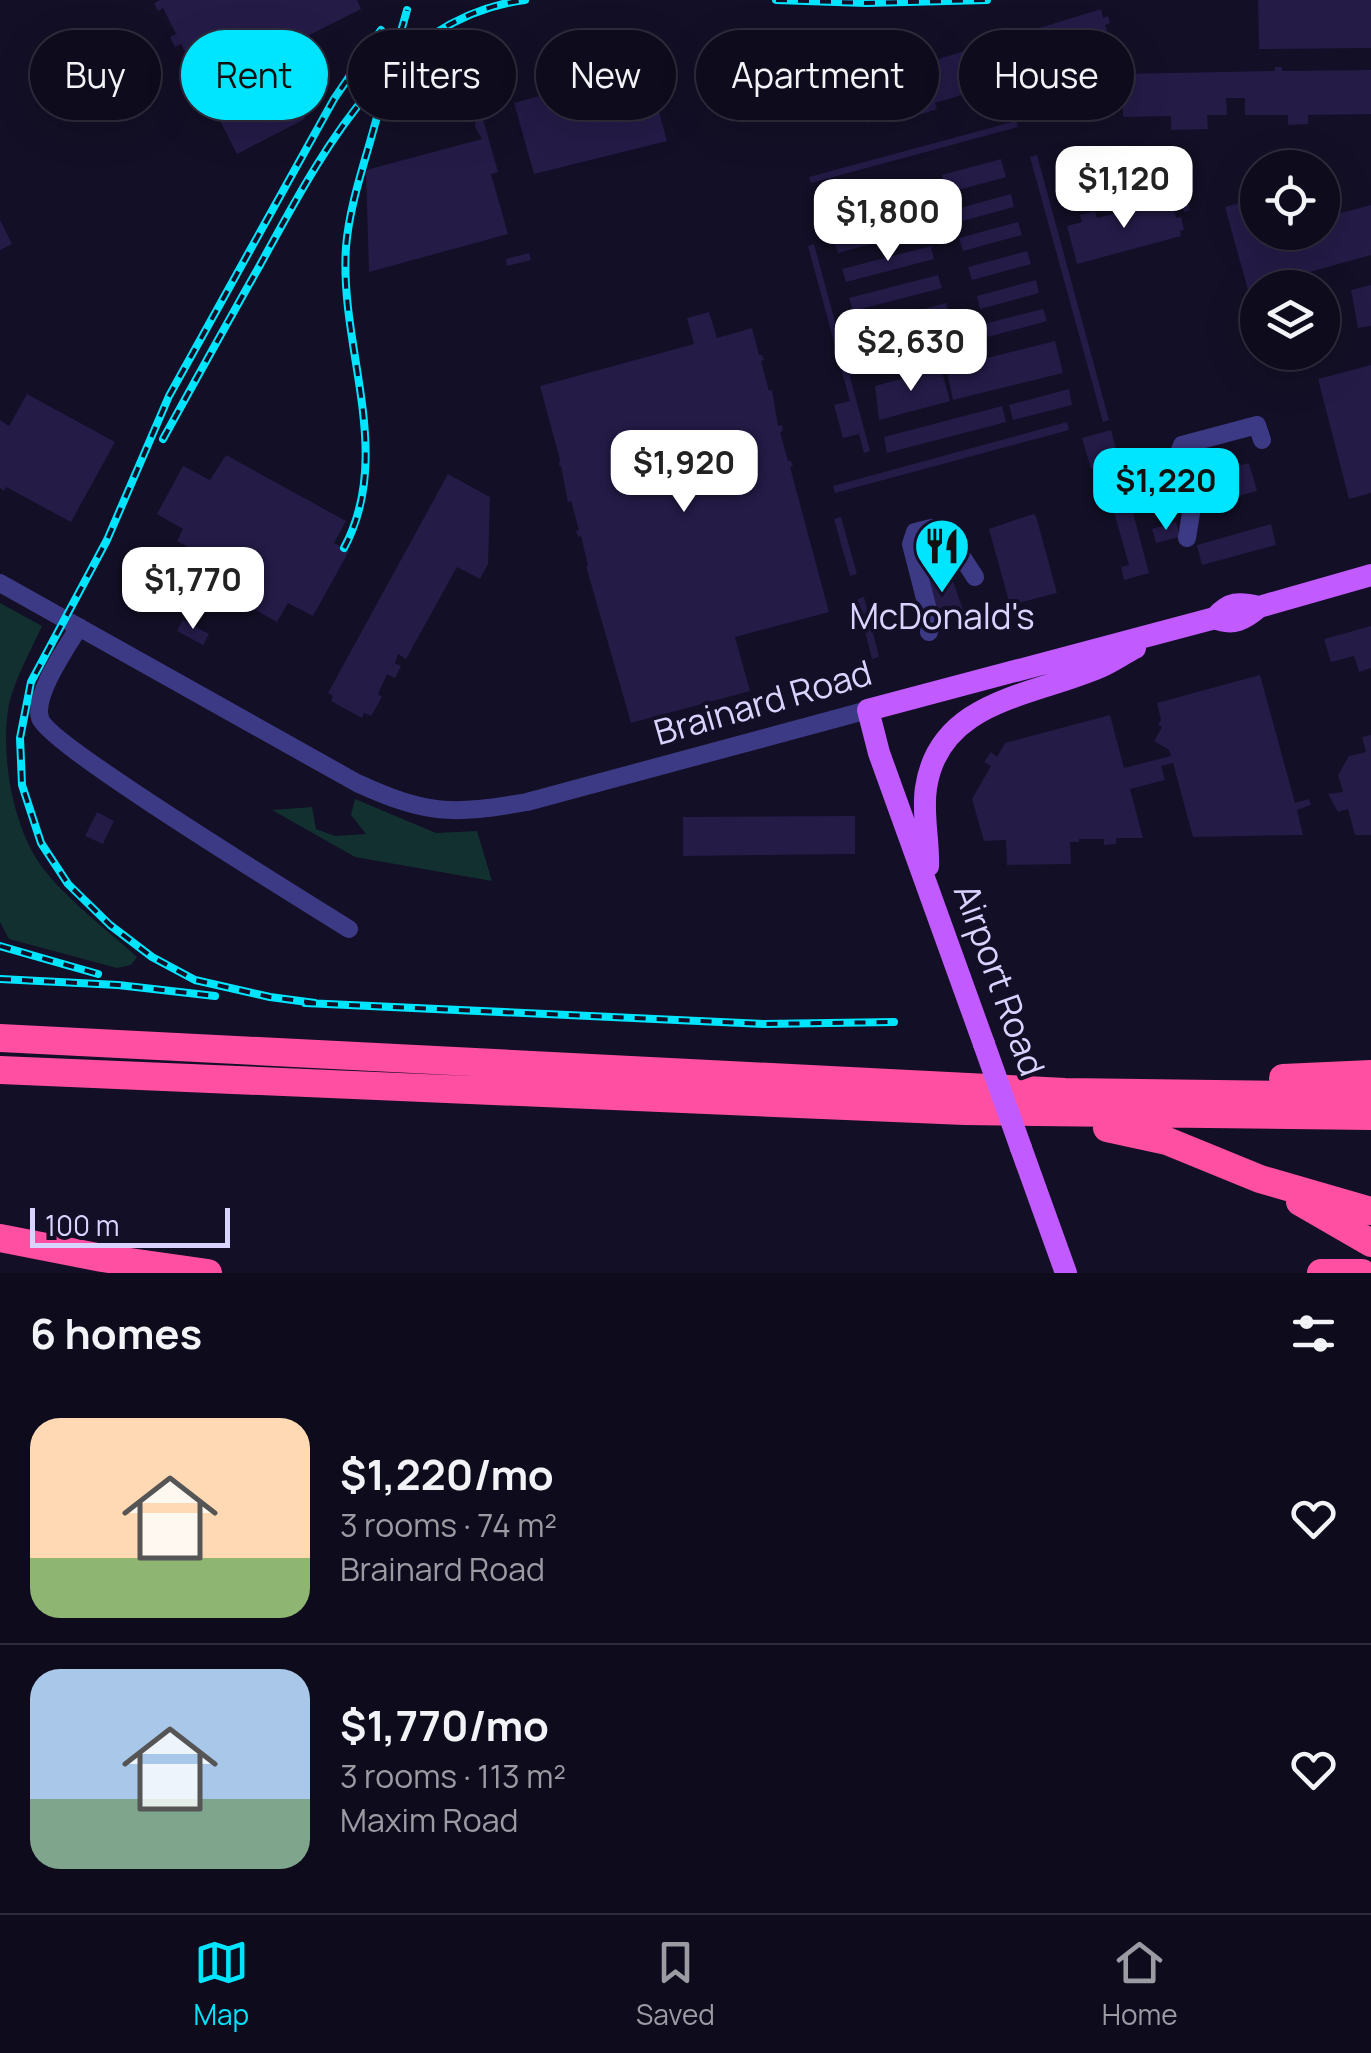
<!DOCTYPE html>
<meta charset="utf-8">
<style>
body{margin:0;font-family:Manrope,sans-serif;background:#1c1929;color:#f1f3f6;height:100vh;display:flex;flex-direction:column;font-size:38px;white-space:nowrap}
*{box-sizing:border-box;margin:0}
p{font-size:32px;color:#9b9ba3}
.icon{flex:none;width:55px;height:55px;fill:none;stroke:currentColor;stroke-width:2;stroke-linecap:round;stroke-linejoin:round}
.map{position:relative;height:1273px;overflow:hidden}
.drawer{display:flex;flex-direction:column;background:#0e0b1c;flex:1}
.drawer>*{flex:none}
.guide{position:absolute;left:30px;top:30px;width:1312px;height:90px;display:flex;gap:20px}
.buttons{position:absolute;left:1240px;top:150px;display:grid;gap:20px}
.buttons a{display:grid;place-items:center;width:100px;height:100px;border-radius:50%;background:#0e0b1c;box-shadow:0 10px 40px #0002,0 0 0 2px #2e2b3b;font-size:50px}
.scale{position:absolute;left:30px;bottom:25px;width:200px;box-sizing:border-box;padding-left:10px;border:5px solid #d9d4ff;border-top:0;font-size:28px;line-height:35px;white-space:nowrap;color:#d9d4ff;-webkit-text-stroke:8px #130f26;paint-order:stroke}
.price{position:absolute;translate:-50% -85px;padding:0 22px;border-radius:20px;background:#fff;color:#222;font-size:32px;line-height:65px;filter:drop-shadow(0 2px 5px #0008)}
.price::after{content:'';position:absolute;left:50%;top:60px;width:30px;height:22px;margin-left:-15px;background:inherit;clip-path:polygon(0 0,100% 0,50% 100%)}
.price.active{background:#00e5ff;color:#111}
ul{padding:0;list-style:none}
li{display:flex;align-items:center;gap:30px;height:250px;padding:0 30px}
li+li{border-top:2px solid #2e2b3b}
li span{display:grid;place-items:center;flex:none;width:280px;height:200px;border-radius:30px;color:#555}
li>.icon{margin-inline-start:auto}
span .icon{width:120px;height:120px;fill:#fffc;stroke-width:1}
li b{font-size:42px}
h2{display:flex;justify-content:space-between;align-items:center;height:120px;padding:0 30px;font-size:42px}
.pill{padding:0 35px;border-radius:45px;background:#0e0b1c;box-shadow:0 10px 40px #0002,0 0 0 2px #2e2b3b;font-size:35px;line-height:90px}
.pill.active{background:#00e5ff;color:#111}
.dock{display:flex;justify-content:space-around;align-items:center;height:140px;border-top:2px solid #2e2b3b;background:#0e0b1c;font-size:28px;color:#9b9ba3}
.dock a{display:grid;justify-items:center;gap:5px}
.dock .active{color:#00e5ff}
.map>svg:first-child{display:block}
.green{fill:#12302f}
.building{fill:#241b47}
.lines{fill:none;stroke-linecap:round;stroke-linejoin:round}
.minor{stroke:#3d3a85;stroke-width:18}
.major{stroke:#c25bff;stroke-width:22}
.highway{stroke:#ff4fa3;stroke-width:28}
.rail-casing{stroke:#00e5ff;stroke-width:8}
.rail{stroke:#130f26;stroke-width:4;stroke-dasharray:11;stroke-linecap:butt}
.major-bridge{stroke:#c25bff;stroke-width:22}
.labels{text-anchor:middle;stroke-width:8;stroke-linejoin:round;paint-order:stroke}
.poi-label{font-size:35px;fill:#d9d4ff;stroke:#130f26}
.street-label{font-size:35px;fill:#d9d4ff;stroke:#130f26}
</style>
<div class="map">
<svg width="1371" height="1273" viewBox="0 0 1371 1273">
<rect width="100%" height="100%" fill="#130f26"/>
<path class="green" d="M0 603 42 626C30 652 16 677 9 704 0 753 12 826 42 867 68 901 105 928 137 957L131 965 117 968 9 939 0 922Z
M355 799 436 833 477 831 492 881 355 857 272 810 312 807 316 829 335 836 366 834 351 815Z"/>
<path class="building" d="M160 0H357L361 9 272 54 305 119 237 154 181 44 175 47 170 37 176 34 163 8 158 11 154 3Z
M1258 0H1371V48L1259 49Z
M1101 9 1103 18 1108 16 1110 23 1105 25 1113 49 935 103 937 109 919 115 917 108 867 123 861 101 808 117 803 101Z
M641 46 667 141 534 174 514 103 609 77 603 56Z
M1275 67H1282V71L1371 70V114L1308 115V124L1288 125V115H1245V98H1226L1227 115H1207L1208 129 1171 130V116L1123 117 1122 74 1275 71Z
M483 119 498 172 491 174 508 234 369 272 366 170 482 139 475 127 476 121Z
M1016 121 1018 127 811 183 809 177Z
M1037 155 1109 420 1103 422 1030 157Z
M1001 159 1006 177 947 193 942 175Z
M914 182 918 200 829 224 824 205Z
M1184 189 1190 210 1184 212 1179 190Z
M1011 194 1014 207 955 223 952 210Z
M1258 198V232H1322V218L1371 205V255L1306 273 1310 285 1258 288V299L1251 301 1225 207Z
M1171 199 1176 218 1181 217 1184 230 1180 231 1181 236 1077 264 1067 226 1082 222 1080 215 1095 211 1097 218Z
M923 216 926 229 838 253 834 240Z
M0 220 12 244 0 250Z
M1018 222 1022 235 963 251 959 238Z
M814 244 870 451 864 453 859 434 843 438 834 405 850 401 808 246Z
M931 246 934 259 846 282 842 269Z
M1027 251 1031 264 972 280 968 267Z
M529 253 531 260 507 266 506 259Z
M938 275 942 288 853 311 849 298Z
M1036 280 1039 293 980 309 977 296Z
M1371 285V326L1358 328 1351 290Z
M946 303 950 316 861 339 858 327Z
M1043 309 1047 321 988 337 984 324Z
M709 312 717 338 752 328 759 355H762L764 360 761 361 769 391 772 390 778 426 782 425 783 431 780 432 788 461H791L793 466 790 467 829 612 735 637 750 691 631 723 586 566H588L581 536 578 537 576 531 579 530 571 501 568 502 561 466H559L560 460 540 386 694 344 687 318Z
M955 332 958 345 869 369 866 356Z
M1055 341 1063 373 953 400 946 368Z
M1371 365V493L1349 499 1318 379Z
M941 368 950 401 879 420 875 386Z
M1069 389 1072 405 1013 420 1009 405Z
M27 394 115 442 71 522 6 487 4 491 0 488V420L9 426Z
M1002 406 1006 422 887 453 884 437Z
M1067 422 1069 430 835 493 833 486Z
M1111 430 1149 573 1124 580 1121 567 1129 565 1101 466 1091 469 1082 438Z
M226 455 346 521 334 543 349 551 313 616 288 603 277 622 188 573 199 553 177 541 183 529 157 514 183 466 210 480Z
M1249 463 1257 491 1197 507 1189 480Z
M448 474 490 497 488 564 480 579 457 567 406 659 398 654 395 663 401 666 395 678 387 674 378 694 382 697 371 716 364 713 362 718 331 701 333 696 328 693Z
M1033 514 1036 516 1057 593 1010 605 989 529Z
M841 517 857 574 850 576 834 519Z
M1176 522 1180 537 1156 543 1152 529Z
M1271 524 1276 545 1202 565 1197 545Z
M946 561 963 610 957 615 935 619 918 568Z
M864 597 879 657 872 659 857 599Z
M183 620 209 634 203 645 177 631Z
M1371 626V668L1359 672 1354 656 1331 662 1324 639Z
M1260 675 1295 803 1309 799 1311 805 1297 810 1303 835 1193 837 1173 763 1161 766 1165 780 1130 789 1143 838H1116V844L1104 845V839H1079V842H1070L1071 864 1007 865 1006 840 984 841 972 799 991 766 984 762 991 752 997 757 1005 743 1110 715 1124 768 1171 756 1169 750 1154 741 1162 727 1158 725 1161 720 1157 703Z
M1371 735V835H1355L1348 809 1338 812 1328 794 1343 792 1338 775 1349 756 1366 752 1362 737Z
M97 812 114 821 103 844 85 836Z
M855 816V854L683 856V817Z"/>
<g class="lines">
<path class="minor" d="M1187 538 1191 513 1178 455 1182 445 1257 425 1262 440
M0 583 357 783C427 815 452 815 527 802L868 710
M79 627C67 647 33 695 40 718 47 744 308 903 349 929
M929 632 931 622 911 544 915 532 931 528 951 540 975 577"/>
<path class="major" d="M1215 618C1229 602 1239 602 1259 607
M928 866C929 840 922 814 926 788 939 699 1035 696 1100 667 1112 662 1123 654 1135 648
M984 1044 879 753 868 710 1215 618C1233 626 1245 619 1259 607L1371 575
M1021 1148 1066 1273"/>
<path class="highway" d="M0 1038 1065 1092 1371 1096
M0 1070 965 1111 1371 1116
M1283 1078 1371 1074
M1107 1128 1167 1141 1260 1179 1371 1211
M1300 1202 1371 1243
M0 1238 102 1258 208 1273
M1321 1273H1362"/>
<g class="rail-casing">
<path id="rail" d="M776 0 866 3 987 0
M163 439C195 381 227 323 260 265 319 158 389 17 525 0
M344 548C395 453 339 348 346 247 349 211 360 177 370 142 382 98 395 54 407 10
M0 946 98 974
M0 979 118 985 215 996
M305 1003 764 1024 894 1022
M315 1003 270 997 195 980 152 957 110 925 68 884 41 843 22 785 20 738 31 682 107 540 169 396 334 99 381 30"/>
</g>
<use href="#rail" class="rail"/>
<path class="major-bridge" d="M984 1044 1021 1148"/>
</g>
<defs>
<g id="restaurant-pin" transform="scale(2.875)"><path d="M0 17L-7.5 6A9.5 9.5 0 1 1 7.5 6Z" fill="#00e5ff" stroke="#130f26"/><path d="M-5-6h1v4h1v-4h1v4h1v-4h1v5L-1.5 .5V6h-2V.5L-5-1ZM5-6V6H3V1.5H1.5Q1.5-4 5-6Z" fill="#111"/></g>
</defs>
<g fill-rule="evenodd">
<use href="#restaurant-pin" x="942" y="546"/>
</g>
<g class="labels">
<g class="poi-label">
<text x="942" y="629">McDonald's</text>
</g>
<g class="street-label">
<text transform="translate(763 703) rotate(-16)" y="12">Brainard Road</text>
<text transform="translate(999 980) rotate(70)" y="12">Airport Road</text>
</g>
</g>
</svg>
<div class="buttons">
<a><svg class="icon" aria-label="locate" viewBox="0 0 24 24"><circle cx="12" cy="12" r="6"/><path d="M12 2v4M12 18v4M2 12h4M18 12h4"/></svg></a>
<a><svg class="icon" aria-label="layers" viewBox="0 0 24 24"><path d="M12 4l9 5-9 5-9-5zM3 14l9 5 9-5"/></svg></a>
</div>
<div class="scale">100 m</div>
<b class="price" style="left:1124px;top:231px">$1,120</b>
<b class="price" style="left:888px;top:264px">$1,800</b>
<b class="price" style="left:911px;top:394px">$2,630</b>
<b class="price" style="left:684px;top:515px">$1,920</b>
<b class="price active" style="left:1166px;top:533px">$1,220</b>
<b class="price" style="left:193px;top:632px">$1,770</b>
<div class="guide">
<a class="pill">Buy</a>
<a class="pill active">Rent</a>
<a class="pill">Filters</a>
<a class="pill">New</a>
<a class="pill">Apartment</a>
<a class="pill">House</a>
</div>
</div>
<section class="drawer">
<h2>6 homes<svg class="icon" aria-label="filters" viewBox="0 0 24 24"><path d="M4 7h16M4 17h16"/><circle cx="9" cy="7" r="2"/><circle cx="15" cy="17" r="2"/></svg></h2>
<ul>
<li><span style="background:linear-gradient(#ffd9b3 70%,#8fb573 0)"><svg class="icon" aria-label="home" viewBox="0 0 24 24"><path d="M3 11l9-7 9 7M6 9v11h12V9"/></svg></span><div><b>$1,220/mo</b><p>3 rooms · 74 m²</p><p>Brainard Road</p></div><svg class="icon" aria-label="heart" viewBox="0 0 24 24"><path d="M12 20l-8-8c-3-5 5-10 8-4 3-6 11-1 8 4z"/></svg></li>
<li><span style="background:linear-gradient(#a9c7e8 65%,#7fa58c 0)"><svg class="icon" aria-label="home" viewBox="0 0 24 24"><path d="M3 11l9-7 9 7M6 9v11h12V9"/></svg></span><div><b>$1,770/mo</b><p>3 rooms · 113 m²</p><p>Maxim Road</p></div><svg class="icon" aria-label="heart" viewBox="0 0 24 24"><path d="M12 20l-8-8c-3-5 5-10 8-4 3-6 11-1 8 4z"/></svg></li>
</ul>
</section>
<nav class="dock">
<a class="active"><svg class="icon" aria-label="map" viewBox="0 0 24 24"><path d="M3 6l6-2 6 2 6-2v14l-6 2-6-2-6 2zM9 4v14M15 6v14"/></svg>Map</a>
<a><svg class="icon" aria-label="saved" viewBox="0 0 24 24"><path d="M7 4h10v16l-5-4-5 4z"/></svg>Saved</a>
<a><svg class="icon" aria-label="home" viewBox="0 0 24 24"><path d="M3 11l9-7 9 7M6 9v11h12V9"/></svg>Home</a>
</nav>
